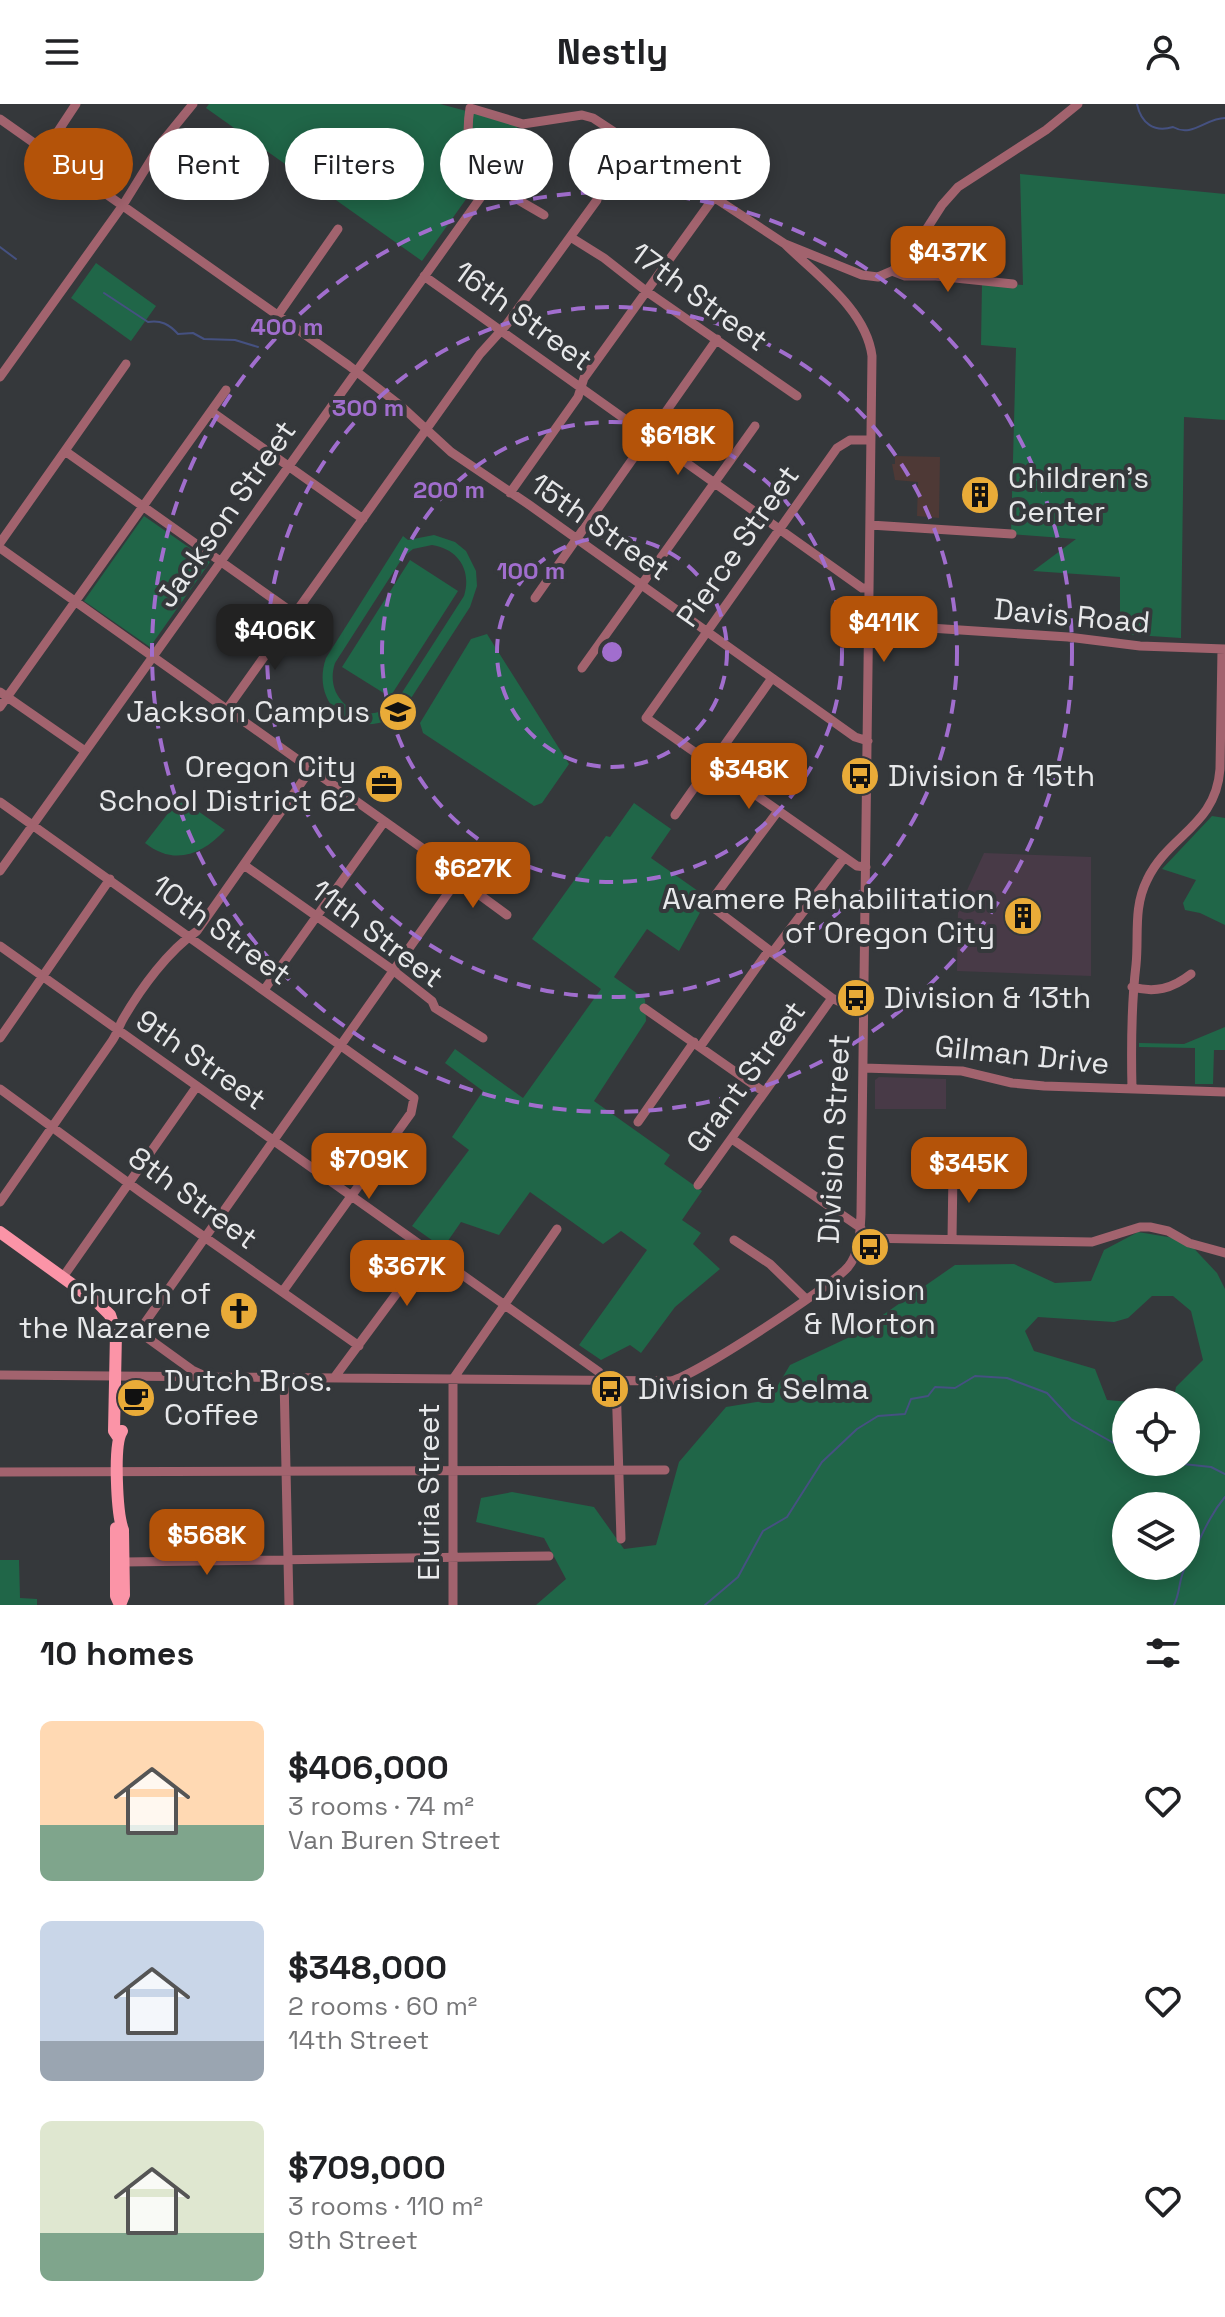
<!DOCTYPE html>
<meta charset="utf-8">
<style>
body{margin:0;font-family:"Space Grotesk",sans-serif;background:#f2f2f2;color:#202124;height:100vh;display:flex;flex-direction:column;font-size:30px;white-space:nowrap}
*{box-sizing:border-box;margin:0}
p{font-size:26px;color:#757577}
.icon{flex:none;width:44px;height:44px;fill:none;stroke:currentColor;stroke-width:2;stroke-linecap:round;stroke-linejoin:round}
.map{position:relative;height:1501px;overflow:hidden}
.panel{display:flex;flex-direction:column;background:#fff;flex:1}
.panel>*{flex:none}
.banner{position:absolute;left:24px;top:24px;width:800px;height:72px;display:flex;gap:16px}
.buttons{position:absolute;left:1112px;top:1284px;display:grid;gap:16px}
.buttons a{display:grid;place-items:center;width:88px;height:88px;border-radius:50%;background:#fff;box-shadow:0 4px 20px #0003;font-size:40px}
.price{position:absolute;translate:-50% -68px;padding:0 18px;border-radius:16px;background:#b45309;color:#fff;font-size:26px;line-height:52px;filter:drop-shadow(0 2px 4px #0008)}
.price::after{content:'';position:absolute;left:50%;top:48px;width:24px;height:18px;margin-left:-12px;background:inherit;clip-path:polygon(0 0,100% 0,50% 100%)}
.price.current{background:#222;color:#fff}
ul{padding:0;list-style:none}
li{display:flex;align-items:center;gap:24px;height:200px;padding:0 40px}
li span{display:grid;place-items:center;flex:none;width:224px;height:160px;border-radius:12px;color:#555}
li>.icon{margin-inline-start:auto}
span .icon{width:96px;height:96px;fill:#fffc;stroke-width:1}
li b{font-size:34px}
h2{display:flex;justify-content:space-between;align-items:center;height:96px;padding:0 40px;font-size:34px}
.chip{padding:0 28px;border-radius:36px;background:#fff;box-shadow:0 4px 20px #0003;font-size:28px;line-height:72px}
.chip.current{background:#b45309;color:#fff}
header{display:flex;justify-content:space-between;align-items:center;height:104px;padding:0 40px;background:#fff;font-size:36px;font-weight:700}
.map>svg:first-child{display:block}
.commercial{fill:#483a47}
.industrial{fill:#4e3936}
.green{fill:#206648;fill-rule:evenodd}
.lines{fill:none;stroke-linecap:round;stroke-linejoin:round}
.stream{stroke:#455181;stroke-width:2}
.minor{stroke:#a2636e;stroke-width:9}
.major{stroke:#fb94a7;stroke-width:12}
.ring{fill:none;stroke:#a16ece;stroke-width:4;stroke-dasharray:14 10}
.labels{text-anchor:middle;stroke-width:8;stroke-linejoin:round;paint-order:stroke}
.street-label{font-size:30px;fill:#e7e8ea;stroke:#35383b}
.poi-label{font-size:30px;fill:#e7e8ea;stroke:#35383b;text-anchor:start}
.centre{fill:#a16ece;stroke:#35383b;stroke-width:4}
.ring-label{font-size:24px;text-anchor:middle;font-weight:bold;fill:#a16ece;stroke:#35383b;stroke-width:8;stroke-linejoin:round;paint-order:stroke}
</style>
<header><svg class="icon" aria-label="menu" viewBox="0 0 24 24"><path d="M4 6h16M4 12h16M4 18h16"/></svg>Nestly<svg class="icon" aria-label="person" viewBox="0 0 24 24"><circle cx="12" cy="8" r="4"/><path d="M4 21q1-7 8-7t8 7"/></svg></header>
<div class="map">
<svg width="1225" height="1501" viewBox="0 0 1225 1501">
<rect width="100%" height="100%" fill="#35383b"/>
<path class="commercial" d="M984 749 1091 753V872L957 867 958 806Z
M879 973 946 975V1005H875V976Z"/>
<path class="industrial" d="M895 352 940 353 939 414 917 412 918 378 895 376 892 360H895Z"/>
<path class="green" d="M209 0H440L519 21 422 157 206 4Z
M1020 70 1225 90V316L1184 313 1181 534 1120 530V473L1033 467 1076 435 1011 430 1016 244 981 241 982 178 1023 181Z
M96 159 156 202 131 237 71 194Z
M144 412 210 458 150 543 84 497Z
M434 431 455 438 466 447 476 467 477 482 470 503 404 605C365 642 308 606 326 554L403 432 408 436ZM432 441C458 445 472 466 464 492L396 598C366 626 322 598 335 559L403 453 413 445Z
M410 456 458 487 390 593 342 563Z
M487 530 569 660 542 699 534 702 423 629 420 619 471 535Z
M185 698 225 726C202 751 174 762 145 739L176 699Z
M634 699 671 725 651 754 708 794 679 847 647 825 614 873 645 895 646 917 594 997 670 1051 664 1060 702 1087 682 1116 701 1129 693 1140 720 1165 675 1203 641 1249 630 1241 601 1256 579 1241 647 1146 621 1127 603 1140 530 1088 499 1131 461 1118 443 1144 412 1122 469 1046 452 1033 483 987 445 959 455 945 523 994 601 885 532 835 606 732 610 733Z
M1212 712 1225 714V821L1200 809 1185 806 1183 799 1196 776 1162 765Z
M1225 923V946H1214L1213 980H1195V944L1139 943V939L1184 940Z
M1138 1128 1186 1136 1217 1169 1225 1185V1501H536L566 1475 544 1434 476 1418 481 1394 512 1388 594 1403 624 1445 656 1441 679 1358 726 1303 769 1296 790 1261 854 1231 955 1161 1014 1160 1055 1179 1091 1177 1104 1146ZM1152 1192H1173L1191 1207 1203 1256 1176 1283 1173 1298H1186V1358H1126V1298H1131L1107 1296 1095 1265 1034 1247 1025 1227 1038 1213 1114 1218 1128 1214ZM1126 1402H1186V1462H1126Z
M0 1456H19L20 1494 37 1495V1501H0Z"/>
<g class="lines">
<path class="stream" d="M1137 0C1141 19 1154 29 1173 23 1192 34 1206 14 1225 14
M0 143 16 155
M104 189 148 218C161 216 169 220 178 230L193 229 204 235 235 236 258 243
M1165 1358 1211 1363 1225 1370
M1186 1462C1201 1436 1206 1416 1225 1393
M705 1501 738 1473 763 1427 787 1413 822 1358 857 1325 878 1312 905 1310 911 1295 928 1292 935 1283 955 1284 975 1272 1007 1274 1047 1289 1071 1315 1126 1346
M1174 1501C1181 1487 1178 1475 1186 1462"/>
<path class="minor" d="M0 15 348 261 401 302 451 348 528 400 855 633 868 637
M45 47 76 0
M604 88 634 41
M544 111C496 82 459 71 470 4L523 20 582 11 593 14 785 140 862 171 878 173 892 167 908 154 942 101 958 83 1046 26 1078 0
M572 134 604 154 646 187 797 292
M892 167 905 172H936L1013 180
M424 172 862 484H868
M278 211 338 125
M0 273 123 101 162 38 193 0
M212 308 363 415
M65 347 296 511
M510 389 578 293 584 274 715 92
M870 421 1012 430
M0 439 126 260
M0 444 453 766 458 775 507 811
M535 494 717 235
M868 520 1068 533 1140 542 1225 545
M582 564 755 322
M0 588 85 647
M0 603 226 286
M227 605 480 250 507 220 597 96
M0 698 414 994 411 1009 283 1187
M778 707 714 793 715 805 832 894 854 905 863 906
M675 711 772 574
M244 761 394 867 432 897 435 904 483 934
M866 763 857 762 646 614 837 344 850 336H870
M0 767 491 79
M0 842 599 1268 606 1277
M772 849 844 754
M1132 883C1155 889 1172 885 1191 870
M264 886 384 718
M644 904 764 988
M0 934 110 775
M700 943 769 846
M863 964 962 967 1012 979 1044 982 1225 988
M0 985 142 1089 359 1242
M1132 985C1131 943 1131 903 1136 861 1139 832 1133 804 1147 776 1168 731 1216 722 1220 665L1222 545
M638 1018 694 938
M732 1035 861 1124
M698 1081 832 894
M0 1098 112 937C117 930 119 922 123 915 141 884 168 847 197 827L311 665
M860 1134 1092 1138 1140 1123H1150L1168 1127 1189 1139 1225 1149
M952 1135 953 1067 964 1063 1017 1065
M734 1136 770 1160 806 1195
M63 1173 197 982
M138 1227 192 1266 203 1271
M117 1234 132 1230 144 1220 458 775
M0 1271 671 1277C695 1272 832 1182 848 1163 860 1148 860 1129 861 1110L872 252C866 205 816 171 785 140
M284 1274 289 1501
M334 1274 428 1147
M616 1278 621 1435
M0 1368 665 1366
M124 1458 549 1452
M453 1501V1275L557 1125"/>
<path class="major" d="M0 1128 98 1199 110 1211 116 1229 114 1327 118 1333
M116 1424V1492L120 1501
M120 1501 124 1491 123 1426C117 1411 113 1340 122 1327"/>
</g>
<g class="ring">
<circle cx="612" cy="548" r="115"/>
<circle cx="612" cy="548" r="230"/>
<circle cx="612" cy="548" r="345"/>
<circle cx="612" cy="548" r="460"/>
</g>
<defs>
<g id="building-disc" transform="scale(2)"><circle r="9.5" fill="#e9ab38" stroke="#35383b"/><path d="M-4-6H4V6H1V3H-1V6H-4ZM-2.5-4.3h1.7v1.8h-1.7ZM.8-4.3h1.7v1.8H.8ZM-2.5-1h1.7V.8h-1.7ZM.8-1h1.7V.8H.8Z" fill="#111"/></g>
<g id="school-disc" transform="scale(2)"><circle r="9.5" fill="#e9ab38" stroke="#35383b"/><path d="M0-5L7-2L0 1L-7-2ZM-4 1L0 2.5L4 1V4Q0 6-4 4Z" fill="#111"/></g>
<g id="bus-disc" transform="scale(2)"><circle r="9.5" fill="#e9ab38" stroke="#35383b"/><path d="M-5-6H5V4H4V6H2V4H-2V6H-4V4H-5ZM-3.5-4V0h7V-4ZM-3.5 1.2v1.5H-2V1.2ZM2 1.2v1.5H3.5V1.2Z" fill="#111"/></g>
<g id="office-disc" transform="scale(2)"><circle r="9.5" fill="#e9ab38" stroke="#35383b"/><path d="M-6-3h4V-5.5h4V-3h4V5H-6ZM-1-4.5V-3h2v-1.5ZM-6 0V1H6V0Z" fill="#111"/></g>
<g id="church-disc" transform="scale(2)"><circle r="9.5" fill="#e9ab38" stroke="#35383b"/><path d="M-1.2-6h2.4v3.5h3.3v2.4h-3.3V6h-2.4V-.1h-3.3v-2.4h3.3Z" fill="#111"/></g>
<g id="cafe-disc" transform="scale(2)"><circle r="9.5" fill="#e9ab38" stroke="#35383b"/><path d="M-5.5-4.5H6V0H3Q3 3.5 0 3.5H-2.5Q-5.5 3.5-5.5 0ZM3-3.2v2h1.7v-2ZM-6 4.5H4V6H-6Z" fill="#111"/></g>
</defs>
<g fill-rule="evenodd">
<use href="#building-disc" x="980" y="391"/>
<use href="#school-disc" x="398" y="608"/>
<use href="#bus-disc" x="860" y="672"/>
<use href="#office-disc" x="384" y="680"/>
<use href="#building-disc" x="1023" y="812"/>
<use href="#bus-disc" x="856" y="894"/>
<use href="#bus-disc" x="870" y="1143"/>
<use href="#church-disc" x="239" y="1207"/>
<use href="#bus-disc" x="610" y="1285"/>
<use href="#cafe-disc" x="136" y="1294"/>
</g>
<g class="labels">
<g class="street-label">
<text transform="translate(699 193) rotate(36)" y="10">17th Street</text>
<text transform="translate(523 212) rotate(36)" y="10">16th Street</text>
<text transform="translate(226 410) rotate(-55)" y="10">Jackson Street</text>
<text transform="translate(600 423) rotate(35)" y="10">15th Street</text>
<text transform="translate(738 442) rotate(-55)" y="10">Pierce Street</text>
<text transform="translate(1072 512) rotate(5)" y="10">Davis Road</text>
<text transform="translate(221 826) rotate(36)" y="10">10th Street</text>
<text transform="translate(377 830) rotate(37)" y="10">11th Street</text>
<text transform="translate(1022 951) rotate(6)" y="10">Gilman Drive</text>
<text transform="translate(201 956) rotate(35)" y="10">9th Street</text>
<text transform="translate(746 973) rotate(-54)" y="10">Grant Street</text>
<text transform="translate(834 1035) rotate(-87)" y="10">Division Street</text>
<text transform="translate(193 1094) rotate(36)" y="10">8th Street</text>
<text transform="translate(429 1388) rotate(-90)" y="10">Eluria Street</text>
</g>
<g class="poi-label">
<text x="1008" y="384">Children's<tspan x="1008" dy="34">Center</tspan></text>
<text x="370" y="618" text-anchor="end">Jackson Campus</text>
<text x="356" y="673" text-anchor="end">Oregon City<tspan x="356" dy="34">School District 62</tspan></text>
<text x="888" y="682">Division &amp; 15th</text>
<text x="995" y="805" text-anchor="end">Avamere Rehabilitation<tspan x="995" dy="34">of Oregon City</tspan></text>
<text x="884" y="904">Division &amp; 13th</text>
<text x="870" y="1196" text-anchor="middle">Division<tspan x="870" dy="34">&amp; Morton</tspan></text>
<text x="211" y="1200" text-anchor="end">Church of<tspan x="211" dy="34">the Nazarene</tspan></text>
<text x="164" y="1287">Dutch Bros.<tspan x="164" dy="34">Coffee</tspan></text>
<text x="638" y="1295">Division &amp; Selma</text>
</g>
</g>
<circle cx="612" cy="548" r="12" class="centre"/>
<g class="ring-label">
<text x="287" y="231">400 m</text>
<text x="368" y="312">300 m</text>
<text x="449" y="394">200 m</text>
<text x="531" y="475">100 m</text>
</g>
</svg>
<div class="buttons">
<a><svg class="icon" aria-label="locate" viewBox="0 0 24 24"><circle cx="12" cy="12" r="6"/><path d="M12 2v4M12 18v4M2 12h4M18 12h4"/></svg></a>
<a><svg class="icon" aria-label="layers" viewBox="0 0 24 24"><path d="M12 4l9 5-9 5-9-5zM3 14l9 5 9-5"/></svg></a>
</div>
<b class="price" style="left:948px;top:190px">$437K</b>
<b class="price" style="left:678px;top:373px">$618K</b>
<b class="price" style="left:884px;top:560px">$411K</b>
<b class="price current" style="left:275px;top:568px">$406K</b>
<b class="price" style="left:749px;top:707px">$348K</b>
<b class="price" style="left:473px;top:806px">$627K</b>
<b class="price" style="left:369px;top:1097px">$709K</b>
<b class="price" style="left:969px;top:1101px">$345K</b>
<b class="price" style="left:407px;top:1204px">$367K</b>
<b class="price" style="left:207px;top:1473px">$568K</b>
<div class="banner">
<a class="chip current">Buy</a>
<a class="chip">Rent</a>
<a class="chip">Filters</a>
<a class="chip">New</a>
<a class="chip">Apartment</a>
</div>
</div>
<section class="panel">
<h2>10 homes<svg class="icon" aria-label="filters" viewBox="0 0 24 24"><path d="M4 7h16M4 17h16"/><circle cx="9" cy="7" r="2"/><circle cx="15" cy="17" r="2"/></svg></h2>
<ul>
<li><span style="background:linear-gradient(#ffd9b3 65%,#7fa58c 0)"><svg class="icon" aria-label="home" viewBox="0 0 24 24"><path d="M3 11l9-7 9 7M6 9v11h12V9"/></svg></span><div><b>$406,000</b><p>3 rooms · 74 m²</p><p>Van Buren Street</p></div><svg class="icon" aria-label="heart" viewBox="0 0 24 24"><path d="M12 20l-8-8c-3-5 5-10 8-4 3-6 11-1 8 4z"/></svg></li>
<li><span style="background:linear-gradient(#c9d6e8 75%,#9aa5b1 0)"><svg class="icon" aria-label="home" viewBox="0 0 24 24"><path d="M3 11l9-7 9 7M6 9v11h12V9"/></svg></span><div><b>$348,000</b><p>2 rooms · 60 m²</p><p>14th Street</p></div><svg class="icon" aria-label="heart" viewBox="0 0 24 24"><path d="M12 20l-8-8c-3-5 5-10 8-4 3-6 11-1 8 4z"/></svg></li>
<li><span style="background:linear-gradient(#dfe7d0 70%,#7fa58c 0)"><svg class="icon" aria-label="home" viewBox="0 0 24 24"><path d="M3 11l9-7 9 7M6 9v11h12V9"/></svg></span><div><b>$709,000</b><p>3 rooms · 110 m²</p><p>9th Street</p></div><svg class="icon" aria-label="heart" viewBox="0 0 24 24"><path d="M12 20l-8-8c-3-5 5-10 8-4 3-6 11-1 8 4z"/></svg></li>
</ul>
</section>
